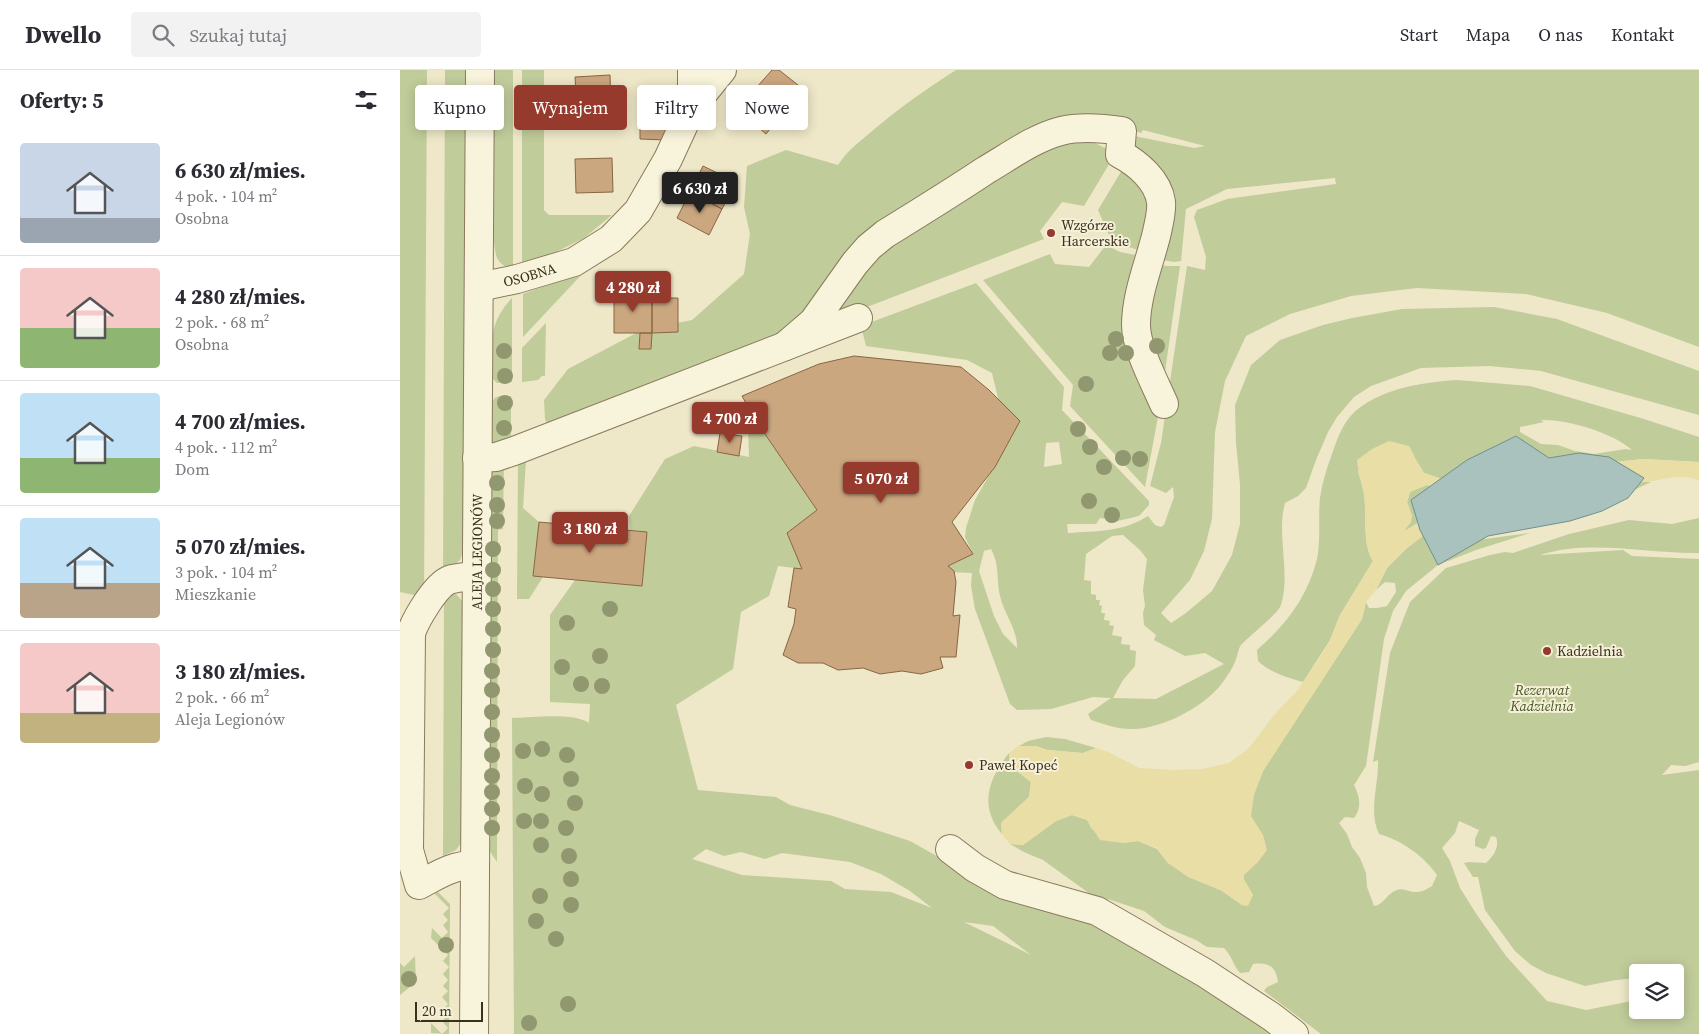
<!DOCTYPE html>
<html lang="pl">
<meta charset="utf-8">
<style>
body{margin:0;font-family:"Source Serif 4",serif;background:#f2f2f3;color:#2b2b33;height:100vh;display:flex;flex-direction:column;font-size:19px;white-space:nowrap}
*{box-sizing:border-box;margin:0}
p{font-size:16px;color:#7c7c81}
.icon{flex:none;width:28px;height:28px;fill:none;stroke:currentColor;stroke-width:2;stroke-linecap:round;stroke-linejoin:round}
.map{position:relative;flex:1;overflow:hidden}
.panel{display:flex;flex-direction:column;background:#fff;width:400px}
.panel>*{flex:none}
.hud{position:absolute;left:15px;top:15px;width:475px;height:45px;display:flex;gap:10px}
.controls{position:absolute;left:1229px;top:894px;display:grid;gap:10px}
.controls a{display:grid;place-items:center;width:55px;height:55px;border-radius:5px;background:#fff;box-shadow:0 2px 12px #0003;font-size:25px}
.scale{position:absolute;left:15px;bottom:12px;width:68px;box-sizing:border-box;padding-left:5px;border:2px solid #3a3020;border-top:0;font-size:14px;line-height:18px;white-space:nowrap;color:#3a3020;-webkit-text-stroke:4px #f5f0d7;paint-order:stroke}
.price{position:absolute;translate:-50% -42px;padding:0 11px;border-radius:5px;background:#973a2e;color:#fff;font-size:16px;line-height:32px;filter:drop-shadow(0 1px 2px #0008)}
.price::after{content:'';position:absolute;left:50%;top:30px;width:15px;height:11px;margin-left:-8px;background:inherit;clip-path:polygon(0 0,100% 0,50% 100%)}
.price.current{background:#222;color:#fff}
ul{padding:0;list-style:none}
li{display:flex;align-items:center;gap:15px;height:125px;padding:0 20px}
li+li{border-top:1px solid #e1e1e2}
li span{display:grid;place-items:center;flex:none;width:140px;height:100px;border-radius:5px;color:#555}
li>.icon{margin-inline-start:auto}
span .icon{width:60px;height:60px;fill:#fffc;stroke-width:1}
li b{font-size:21px}
h2{display:flex;justify-content:space-between;align-items:center;height:60px;padding:0 20px;font-size:21px}
.tag{padding:0 18px;border-radius:5px;background:#fff;box-shadow:0 2px 12px #0003;font-size:18px;line-height:45px}
.tag.current{background:#973a2e;color:#fff}
header{display:flex;align-items:center;gap:30px;box-sizing:border-box;height:70px;padding:0 25px;background:#fff;border-bottom:1px solid #e1e1e2}
header strong{font-size:24px}
nav{display:flex;gap:28px;margin-inline-start:auto;font-size:18px}
.search{width:350px;height:45px;background:#f2f2f3;display:flex;align-items:center;gap:12px;box-sizing:border-box;padding:0 18px;border-radius:5px;color:#7c7c81;font-size:19px}
main{display:flex;flex:1;min-height:0}
.map>svg:first-child{display:block}
.green{fill:#c1cc9b;fill-rule:evenodd}
.sand{fill:#e8dea6;fill-rule:evenodd}
.water{fill:#a9c2bd;stroke:#6f908c}
.building{fill:#cba77f;stroke:#886643}
.lines{fill:none;stroke-linecap:round;stroke-linejoin:round}
.minor-casing{stroke:#897a5d;stroke-width:30}
.minor{stroke:#f8f3db;stroke-width:28}
.tree{fill:#91976f}
.poi-dot{fill:#973a2e;stroke:#f5f0d7;stroke-width:2}
.labels{text-anchor:middle;stroke-width:4;stroke-linejoin:round;paint-order:stroke}
.poi-label{font-size:14px;fill:#3a3020;stroke:#f5f0d7;text-anchor:start}
.street-label{font-size:14px;fill:#3a3020;stroke:#f5f0d7}
.park-label{font-size:14px;font-style:italic;fill:#455627;stroke:#f5f0d7}
</style>
<header>
<strong>Dwello</strong>
<div class="search"><svg class="icon" aria-label="search" viewBox="0 0 24 24"><circle cx="10" cy="10" r="6"/><path d="M15 15l6 6"/></svg>Szukaj tutaj</div>
<nav><a>Start</a><a>Mapa</a><a>O nas</a><a>Kontakt</a></nav>
</header>
<main>
<section class="panel">
<h2>Oferty: 5<svg class="icon" aria-label="filters" viewBox="0 0 24 24"><path d="M4 7h16M4 17h16"/><circle cx="9" cy="7" r="2"/><circle cx="15" cy="17" r="2"/></svg></h2>
<ul>
<li><span style="background:linear-gradient(#c9d6e8 75%,#9aa5b1 0)"><svg class="icon" aria-label="home" viewBox="0 0 24 24"><path d="M3 11l9-7 9 7M6 9v11h12V9"/></svg></span><div><b>6 630 zł/mies.</b><p>4 pok. · 104 m²</p><p>Osobna</p></div></li>
<li><span style="background:linear-gradient(#f6c9c9 60%,#8fb573 0)"><svg class="icon" aria-label="home" viewBox="0 0 24 24"><path d="M3 11l9-7 9 7M6 9v11h12V9"/></svg></span><div><b>4 280 zł/mies.</b><p>2 pok. · 68 m²</p><p>Osobna</p></div></li>
<li><span style="background:linear-gradient(#bfe0f5 65%,#8fb573 0)"><svg class="icon" aria-label="home" viewBox="0 0 24 24"><path d="M3 11l9-7 9 7M6 9v11h12V9"/></svg></span><div><b>4 700 zł/mies.</b><p>4 pok. · 112 m²</p><p>Dom</p></div></li>
<li><span style="background:linear-gradient(#bfe0f5 65%,#b9a48a 0)"><svg class="icon" aria-label="home" viewBox="0 0 24 24"><path d="M3 11l9-7 9 7M6 9v11h12V9"/></svg></span><div><b>5 070 zł/mies.</b><p>3 pok. · 104 m²</p><p>Mieszkanie</p></div></li>
<li><span style="background:linear-gradient(#f6c9c9 70%,#c2b280 0)"><svg class="icon" aria-label="home" viewBox="0 0 24 24"><path d="M3 11l9-7 9 7M6 9v11h12V9"/></svg></span><div><b>3 180 zł/mies.</b><p>2 pok. · 66 m²</p><p>Aleja Legionów</p></div></li>
</ul>
</section>
<div class="map">
<svg width="1299" height="964" viewBox="0 0 1299 964">
<rect width="100%" height="100%" fill="#eee7c8"/>
<path class="green" d="M0 0H27L24 527 0 522Z
M45 0H66L64 478 60 490 43 504Z
M94 0H113V199C96 194 96 188 94 172Z
M122 0H144V140L149 145H212L184 168 156 182 122 193Z
M556 0H1299V277L1207 243 1126 224 1017 218 951 226 890 244 846 266 825 311 815 362 812 449 804 481 790 510 761 543 771 553 786 543 812 521 832 485 840 454V414L836 373 835 335 851 295 880 270 923 255 952 248 1002 239 1094 237 1157 249 1299 301V345L1141 301 1089 296 1021 298 971 316 954 327 937 347 928 362 916 390 906 418 898 426 885 433C876 466 891 502 881 535 878 544 849 566 841 575 838 579 838 585 836 589 834 596 829 603 825 609 809 635 761 660 731 659 717 659 703 654 691 650L688 644 711 628 693 627 651 639 617 640 610 634 575 539 571 516 572 503 548 502 547 497 573 484 565 467 566 458 575 430 592 400 600 336 592 303 567 290 466 276 461 256 576 213 664 317 662 340 749 431V435L739 446 709 453 707 449 700 448 696 454H667L668 463C697 461 723 462 748 446L755 455 761 457 764 455 774 427 773 417 766 423 750 416 761 373 787 196 805 200 806 187 794 147 797 140 827 129 936 114 935 108 827 119 786 139 781 191 774 192 762 190 765 149 727 82 734 66 794 78 805 76 743 60 741 63 719 55 697 52 548 119 391 264 150 360 145 349 144 330 168 299 242 260 292 250 344 204 350 164 344 137 347 96 386 80 438 95C447 81 459 72 471 62 498 39 526 19 556 0ZM659 372 662 394 644 397 646 373ZM723 465 740 480 747 489 743 520 745 536 743 543 744 555 756 565 754 570 785 586 805 583 824 594 756 629 713 628 723 610 735 596 736 581 730 580V575L721 574 722 567 712 565 714 556 709 555 710 551 704 550 705 543H701L702 536 699 535 700 530H696V525L691 524V511L684 510 686 484 712 466ZM591 479C600 494 596 510 600 526 604 544 618 560 617 578L603 564 594 546 579 501 584 481Z
M658 71H691L709 80 711 91 684 136 662 132 640 161 644 169 441 247 427 244 469 191 500 167Z
M725 95 753 119 742 181 712 172 698 140Z
M706 175 720 182 746 187 738 215 759 341 745 417 670 336 673 315 583 210 650 184 655 194 689 197Z
M754 192 766 196H780L762 323 743 271Z
M185 201 123 267V224Z
M112 228V312L97 313 91 307C91 275 88 253 112 228Z
M146 253 145 306H142L138 310 122 312V278Z
M1057 310 1130 316 1244 349 1299 367V392L1243 389 1045 410 1024 403 1016 390 1009 376 958 401C960 409 963 417 964 425 967 444 962 474 973 491L940 545 930 570 903 612C886 607 871 603 858 591L857 580C886 555 908 526 917 489 921 469 918 448 920 428 922 414 926 400 931 387 935 375 939 363 946 352 968 320 1022 312 1057 310ZM1141 350C1166 349 1212 362 1232 380L1226 379 1194 384 1175 381 1158 375 1141 374 1120 362V357L1144 352Z
M99 326H111V377L90 374V334L95 328Z
M356 351 417 440 387 463 402 499 378 496 369 526 341 542 333 599 276 635 298 720 376 727 390 735 433 746 510 771 542 789 566 809 627 826 706 855 881 964H114L112 648C133 648 172 642 189 653L190 634 150 632V545L175 510 242 516 247 462 230 460 229 446 265 389 294 376 349 387 348 357ZM306 779 324 786 341 782 365 789 382 783 450 792 481 804 510 821 532 838 491 822 445 819 431 811 342 805 292 789ZM564 852 593 856 631 885Z
M104 390 103 459 98 460 97 792 87 777 90 396Z
M126 390 123 438 139 452 133 506 143 507 129 529H117L118 392Z
M1232 412H1251L1217 428 1106 456 1077 470 1130 463 1076 480 1038 495 1006 521 993 541 984 569 966 696 954 715C960 727 962 737 954 748L945 747 939 753 947 764 952 777 960 788 966 803 967 817 974 836C984 835 987 823 997 820 1004 817 1010 823 1017 822 1022 822 1027 819 1032 816L1037 805C1024 786 1001 770 979 764 968 741 979 714 978 690L973 692 990 583 1010 532 1046 498 1090 485 1105 482 1113 483 1169 464 1229 450 1272 454 1299 448V483C1246 484 1191 469 1140 485L1223 480 1232 486 1299 489V692L1285 696 1271 695 1262 705 1299 700V964H921L864 921 867 917 878 912C876 896 868 892 853 894L849 902 840 903C833 895 832 886 824 878L807 877 796 870 765 857 744 841 708 829 704 834 643 790 626 783 610 774 623 775 656 751 672 745 687 750 692 759 723 773 738 771 757 779 768 793 822 821 842 835 853 825 844 810 827 790 863 701 962 549 966 532 969 538H977L987 536 996 522 995 513 985 512 976 520 987 498 1007 478 1028 462ZM1059 751 1079 760 1075 769V776L1083 779 1086 778 1091 766 1096 767C1100 777 1093 787 1086 793L1069 792 1064 793 1073 807H1078L1085 840 1115 881 1131 895 1146 903 1185 916 1216 910 1237 908 1238 902H1275V940H1238L1237 930 1186 940 1147 931 1106 886 1077 845 1060 818 1050 791 1042 778 1055 763Z
M1027 415 1046 418 1041 439 1002 463 1012 446 1007 432 1010 422Z
M44 521C54 522 58 524 63 533L61 773 56 780 43 786Z
M646 667 665 669 696 678 683 683 647 680 636 676H619L628 671Z
M609 683V695L631 712 629 727 601 753 602 764C578 736 589 708 609 683Z
M34 818 50 834 49 964 31 963V953L42 964 48 958 42 951 48 946 43 940 48 934 42 927 48 921 43 916 48 910 43 904 49 897 43 891 48 885 31 868 32 858 42 868 48 862 43 855 48 850 43 844 49 838 32 821Z
M15 886 16 912 0 925V893L4 897Z"/>
<path class="sand" d="M989 371 1009 376 1016 390 1024 403 1045 410 1243 389 1299 392V410C1282 404 1269 408 1252 411 1246 413 1239 412 1232 412L1028 462 1007 478 987 498 976 520 966 532 962 549 863 701 854 725 851 746 863 765 867 780 858 792 844 805V810L853 825 848 836 842 835 822 821 788 807 768 793 757 778 738 771 723 773 700 770 687 750 672 745 656 751 623 775 610 774 602 764 601 753 629 727 631 712 609 695V683L619 676H636L647 680 683 683 696 678 708 682 739 698 774 700 802 699 829 693 849 678 874 645 896 622 917 592 930 570 940 545 973 491C962 474 967 445 964 425 962 413 958 402 957 390L972 379ZM1027 415 1046 418 1041 439 1004 461 1011 452 1012 446 1007 432 1010 422Z"/>
<path class="water" d="M1116 366 1149 388 1179 383 1209 387 1244 408 1228 428 1202 441 1170 451 1088 466 1038 495 1020 460 1011 430 1067 390Z"/>
<path class="building" d="M372 0H379L403 19 384 42 356 18Z
M210 5 211 37 177 39 175 7Z
M356 18 384 42 366 64 338 40Z
M240 46 268 47 267 70 240 69Z
M212 88 213 122 176 123 175 89Z
M303 96 336 112 322 139 290 122Z
M290 122 322 139 309 165 277 148Z
M224 220H245V228H252V263H214V227H224Z
M252 228H278V262L252 263Z
M240 263H252L251 279H239Z
M454 286 561 297 589 320 620 351 595 397 552 452 573 484 548 496 554 501 556 512 553 546 560 545 556 587H540L543 598 521 604 502 601 480 604 463 598 438 600 423 593H398L383 585 394 554 396 539 388 537 394 498 402 499 387 463 417 440 356 351 342 326 419 294Z
M320 363 342 366 339 386 317 382Z
M139 452 247 462 242 516 133 506Z"/>
<g class="lines">
<g class="minor-casing">
<g id="minor">
<path d="M292 0V37"/>
<path id="s1" d="M79 217 117 209 174 192 211 169 238 141 268 89 292 37 322 0"/>
<path d="M385 276 413 252 455 193 469 177 485 164C519 143 553 122 586 100 610 86 634 68 661 61 681 56 702 58 722 61L720 84C737 93 758 110 761 132 762 142 759 152 757 162 750 192 736 224 736 255 736 278 755 313 764 334"/>
<path d="M77 388 96 387 114 381 458 248"/>
<path d="M550 779 575 798 605 815 697 841 805 903 872 947 894 964"/>
<path d="M75 795C52 795 38 805 19 815L9 780 11 563C16 549 35 516 49 510 57 507 68 507 76 506"/>
<path id="s2" d="M74 964 80 0"/>
</g>
</g>
<use href="#minor" class="minor"/>
</g>
<g class="tree">
<circle cx="716" cy="269" r="8"/>
<circle cx="757" cy="276" r="8"/>
<circle cx="104" cy="281" r="8"/>
<circle cx="710" cy="283" r="8"/>
<circle cx="726" cy="283" r="8"/>
<circle cx="105" cy="306" r="8"/>
<circle cx="686" cy="314" r="8"/>
<circle cx="105" cy="333" r="8"/>
<circle cx="104" cy="358" r="8"/>
<circle cx="678" cy="359" r="8"/>
<circle cx="690" cy="377" r="8"/>
<circle cx="723" cy="388" r="8"/>
<circle cx="740" cy="389" r="8"/>
<circle cx="704" cy="397" r="8"/>
<circle cx="97" cy="413" r="8"/>
<circle cx="689" cy="431" r="8"/>
<circle cx="97" cy="435" r="8"/>
<circle cx="712" cy="445" r="8"/>
<circle cx="97" cy="451" r="8"/>
<circle cx="93" cy="479" r="8"/>
<circle cx="93" cy="500" r="8"/>
<circle cx="93" cy="519" r="8"/>
<circle cx="93" cy="539" r="8"/>
<circle cx="210" cy="539" r="8"/>
<circle cx="167" cy="553" r="8"/>
<circle cx="93" cy="559" r="8"/>
<circle cx="93" cy="580" r="8"/>
<circle cx="200" cy="586" r="8"/>
<circle cx="162" cy="597" r="8"/>
<circle cx="92" cy="601" r="8"/>
<circle cx="181" cy="614" r="8"/>
<circle cx="202" cy="616" r="8"/>
<circle cx="92" cy="620" r="8"/>
<circle cx="92" cy="642" r="8"/>
<circle cx="92" cy="665" r="8"/>
<circle cx="142" cy="679" r="8"/>
<circle cx="123" cy="681" r="8"/>
<circle cx="92" cy="685" r="8"/>
<circle cx="167" cy="685" r="8"/>
<circle cx="92" cy="706" r="8"/>
<circle cx="171" cy="709" r="8"/>
<circle cx="125" cy="716" r="8"/>
<circle cx="92" cy="722" r="8"/>
<circle cx="142" cy="724" r="8"/>
<circle cx="175" cy="733" r="8"/>
<circle cx="92" cy="739" r="8"/>
<circle cx="124" cy="751" r="8"/>
<circle cx="141" cy="751" r="8"/>
<circle cx="92" cy="758" r="8"/>
<circle cx="166" cy="758" r="8"/>
<circle cx="141" cy="775" r="8"/>
<circle cx="169" cy="786" r="8"/>
<circle cx="171" cy="809" r="8"/>
<circle cx="140" cy="826" r="8"/>
<circle cx="171" cy="835" r="8"/>
<circle cx="136" cy="851" r="8"/>
<circle cx="156" cy="869" r="8"/>
<circle cx="46" cy="875" r="8"/>
<circle cx="9" cy="909" r="8"/>
<circle cx="168" cy="934" r="8"/>
<circle cx="129" cy="953" r="8"/>
</g>
<g class="poi-dot">
<circle cx="651" cy="163" r="5"/>
<circle cx="1147" cy="581" r="5"/>
<circle cx="569" cy="695" r="5"/>
</g>
<g class="labels">
<g class="poi-label">
<text x="661" y="160">Wzgórze<tspan x="661" dy="16">Harcerskie</tspan></text>
<text x="1157" y="586">Kadzielnia</text>
<text x="579" y="700">Paweł Kopeć</text>
</g>
<g class="street-label">
<text dy="5" stroke="none"><textPath href="#s1" startOffset="52">OSOBNA</textPath></text>
<text dy="5" stroke="none"><textPath href="#s2" startOffset="482">ALEJA LEGIONÓW</textPath></text>
</g>
<g class="park-label">
<text x="1142" y="625">Rezerwat<tspan x="1142" dy="16">Kadzielnia</tspan></text>
</g>
</g>
</svg>
<div class="controls">
<a><svg class="icon" aria-label="layers" viewBox="0 0 24 24"><path d="M12 4l9 5-9 5-9-5zM3 14l9 5 9-5"/></svg></a>
</div>
<div class="scale">20 m</div>
<b class="price current" style="left:300px;top:144px">6 630 zł</b>
<b class="price" style="left:233px;top:243px">4 280 zł</b>
<b class="price" style="left:330px;top:374px">4 700 zł</b>
<b class="price" style="left:481px;top:434px">5 070 zł</b>
<b class="price" style="left:190px;top:484px">3 180 zł</b>
<div class="hud">
<a class="tag">Kupno</a>
<a class="tag current">Wynajem</a>
<a class="tag">Filtry</a>
<a class="tag">Nowe</a>
</div>
</div>
</main>
